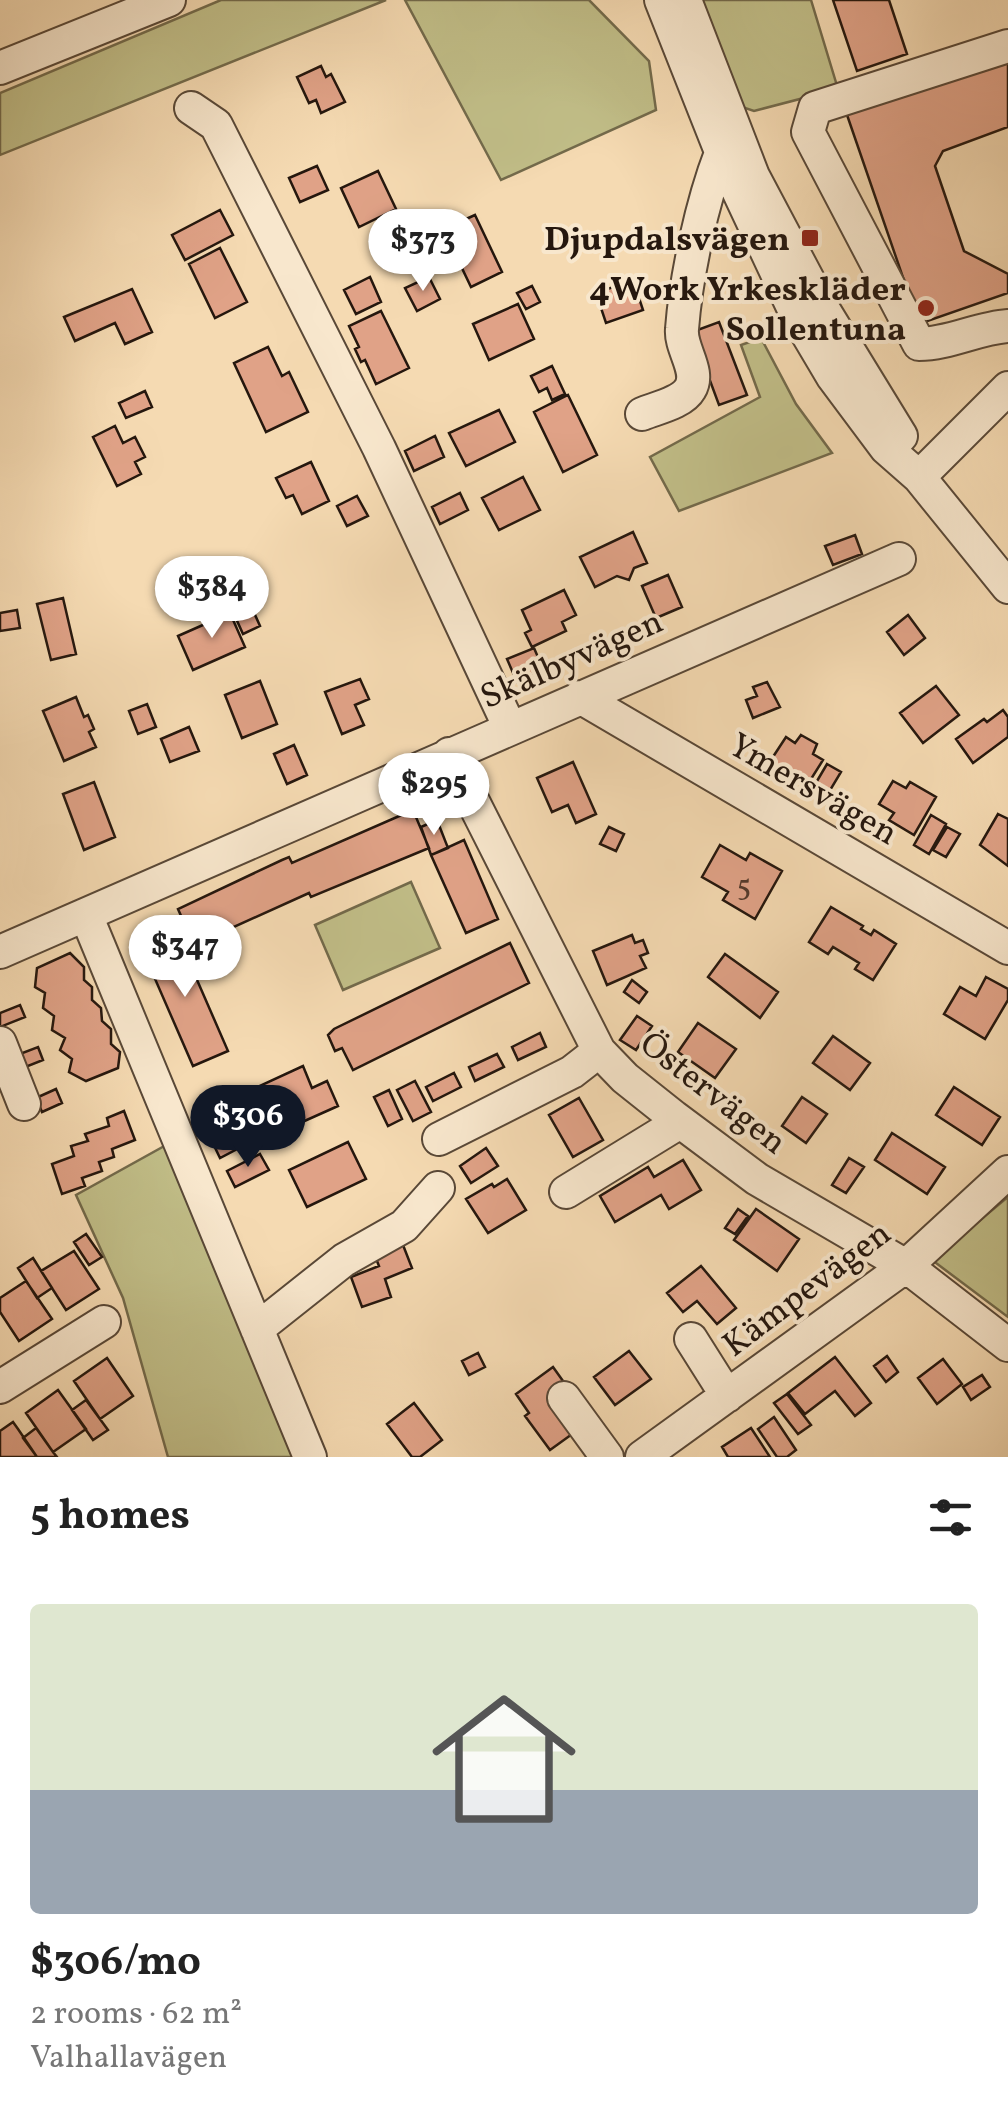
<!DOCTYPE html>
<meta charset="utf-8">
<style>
body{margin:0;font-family:Vollkorn,serif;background:#f2f2f2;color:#222;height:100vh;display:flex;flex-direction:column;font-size:38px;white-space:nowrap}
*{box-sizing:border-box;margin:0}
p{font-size:32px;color:#767676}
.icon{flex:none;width:55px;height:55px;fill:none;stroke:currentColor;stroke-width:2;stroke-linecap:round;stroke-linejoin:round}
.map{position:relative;height:1457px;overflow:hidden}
.panel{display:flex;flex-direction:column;background:#fff;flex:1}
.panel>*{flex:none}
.price{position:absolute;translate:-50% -85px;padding:0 22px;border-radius:35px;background:#fff;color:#222;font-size:32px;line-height:65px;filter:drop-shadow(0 2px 5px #0008)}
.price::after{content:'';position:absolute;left:50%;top:60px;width:30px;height:22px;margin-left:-15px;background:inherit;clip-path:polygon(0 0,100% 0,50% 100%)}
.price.current{background:#111827;color:#fff}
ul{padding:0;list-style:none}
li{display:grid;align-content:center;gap:20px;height:530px;padding:0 30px}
li span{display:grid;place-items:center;height:310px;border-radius:10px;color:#555}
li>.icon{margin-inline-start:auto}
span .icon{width:180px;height:180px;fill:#fffc;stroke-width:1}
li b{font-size:42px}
h2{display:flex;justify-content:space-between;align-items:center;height:120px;padding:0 30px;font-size:42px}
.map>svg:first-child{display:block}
.green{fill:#c1be88;stroke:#736a4b;stroke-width:2.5}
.building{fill:#e0a287;stroke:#25170e;stroke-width:2.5}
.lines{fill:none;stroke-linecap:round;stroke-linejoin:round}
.minor-casing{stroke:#594837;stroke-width:36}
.minor{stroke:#f8e7cd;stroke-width:32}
.poi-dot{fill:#8f2418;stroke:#f8e7cd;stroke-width:4}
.labels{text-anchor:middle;stroke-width:8;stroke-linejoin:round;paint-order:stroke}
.number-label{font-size:30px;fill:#543a2c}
.poi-label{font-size:35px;font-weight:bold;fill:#25170e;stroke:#f8e7cd;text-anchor:end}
.street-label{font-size:35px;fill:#25170e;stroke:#f8e7cd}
</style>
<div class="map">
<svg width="1008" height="1457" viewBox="0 0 1008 1457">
<rect width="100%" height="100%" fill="#f5dab2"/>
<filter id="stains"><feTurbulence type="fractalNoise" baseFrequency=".002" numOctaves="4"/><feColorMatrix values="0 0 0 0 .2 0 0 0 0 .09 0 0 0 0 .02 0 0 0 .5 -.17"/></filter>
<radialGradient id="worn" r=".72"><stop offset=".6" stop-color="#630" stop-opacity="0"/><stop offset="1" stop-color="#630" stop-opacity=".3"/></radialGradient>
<path class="green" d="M221 0H386L0 155V93Z
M405 0H589L649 61 656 110 501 180Z
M700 0H811L838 89 754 111 736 105Z
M761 338 796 404 832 453 679 511 650 457 760 397 741 345Z
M411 882 440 948 343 990 315 925Z
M168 1144 299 1457H168L123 1298 76 1195Z
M1008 1197V1317L932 1260Z"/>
<path class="building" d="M833 0H889L907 54 857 71Z
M1008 57V127L943 151 935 166 964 251 1008 274V293L919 324 846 112Z
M321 66 326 77 331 74 345 102 321 113 316 100 309 103 297 77Z
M317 166 328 190 300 202 289 178Z
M378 171 396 209 359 227 341 188Z
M220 210 233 235 185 260 172 235Z
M475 215 502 272 471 287 459 262 455 264 449 251 453 249 444 229Z
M220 248 247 302 215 318 189 264Z
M370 277 381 302 356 314 344 290Z
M429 277 440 299 417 311 405 288Z
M633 280 643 310 606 323 596 293Z
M532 286 540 302 526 309 517 293Z
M132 289 152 332 125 344 115 323 75 341 64 317Z
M518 304 534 339 489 360 473 324Z
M381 311 409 368 376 384 365 360 361 362 355 349 359 347 349 326Z
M719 322 747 395 719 405 692 332Z
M268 347 282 376 289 372 308 412 266 432 234 363Z
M552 366 565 394 552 400 547 388 539 392 531 376Z
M145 391 152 407 126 418 119 403Z
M568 395 597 455 563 472 534 412Z
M499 410 515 442 466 466 449 433Z
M115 426 123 443 135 437 145 457 135 462 141 474 117 486 93 437Z
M435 436 444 457 414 471 405 451Z
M311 462 329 501 302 514 293 495 286 498 276 478Z
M523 477 540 510 499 530 482 498Z
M460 493 468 510 440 524 432 507Z
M357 496 368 516 347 526 337 506Z
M633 532 647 563 634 568 629 580 617 576 595 587 580 557Z
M855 535 862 554 833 565 825 546Z
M668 575 682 607 656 618 642 586Z
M564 590 576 615 562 622 566 631 532 647 525 633 531 630 522 610Z
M247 597 260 626 243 634 230 605Z
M63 598 76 654 51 660 37 604Z
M17 610 20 628 0 631V613Z
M230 613 245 647 193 670 178 636Z
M908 615 925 638 904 655 887 632Z
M534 648 544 671 517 682 507 659Z
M360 679 369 699 355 705 364 725 342 734 325 692Z
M260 681 277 724 242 738 225 695Z
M767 682 780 707 753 718 746 700 757 696 753 687Z
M936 686 959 715 923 743 900 713Z
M76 697 84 717 88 715 94 729 89 732 96 747 64 761 43 711Z
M147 704 156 727 138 734 129 711Z
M1003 710 1008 717V737L973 763 956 739 984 719 987 722Z
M189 727 199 751 170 762 161 739Z
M801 735 817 744 813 754 823 760 806 787 769 763 786 737 795 743Z
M294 745 307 775 287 784 274 754Z
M573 762 596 814 576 823 568 805 552 812 537 778Z
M827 764 841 772 823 802 810 793Z
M893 781 906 788 910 782 936 797 914 835 889 820 894 813 879 804Z
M94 782 115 837 84 850 63 794Z
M413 810 429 848 311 897 309 893 194 945 178 909 282 860 289 857 292 863Z
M998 814 1008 819V866L980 845Z
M931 815 946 824 929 854 914 845Z
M437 820 448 848 431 855 421 827Z
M609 827 624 834 616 851 600 844Z
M947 827 960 834 946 857 933 850Z
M464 840 498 919 466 933 431 855Z
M720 845 746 860 750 853 782 871 755 919 723 900 728 892 702 877Z
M831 907 863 926 861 929 871 935 874 930 896 944 873 980 855 969 859 963 833 947 828 954 809 942Z
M177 934 228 1051 193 1066 142 949Z
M632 935 635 943 643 940 648 953 640 956 646 968 607 985 593 951Z
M510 943 529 983 353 1070 342 1048 335 1051 328 1035 334 1029Z
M70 953 84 967V980L92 987V1000L101 1008 102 1021 111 1029V1044L120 1052 118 1068 86 1081 69 1072 72 1059 60 1050 65 1038 52 1030 54 1016 43 1008 45 993 35 987 37 968Z
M725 954 778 992 760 1018 708 977Z
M986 977 1008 989V1000L985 1039 944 1014 960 987 976 996Z
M632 980 647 992 639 1003 624 992Z
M20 1005 25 1017 0 1027V1013Z
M637 1016 652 1026 636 1050 620 1040Z
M698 1023 736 1049 715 1078 678 1052Z
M540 1033 546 1047 518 1060 512 1047Z
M833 1036 870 1063 850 1090 813 1063Z
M38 1047 43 1060 18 1070 12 1057Z
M497 1054 504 1067 475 1081 469 1067Z
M303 1066 312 1088 327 1081 338 1106 300 1123 295 1111 266 1124 251 1090Z
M454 1073 461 1087 433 1101 426 1087Z
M415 1081 431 1112 413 1121 397 1090Z
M954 1087 1000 1117 982 1145 936 1115Z
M56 1089 62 1103 42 1112 36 1098Z
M389 1090 402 1119 388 1126 374 1097Z
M802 1097 827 1114 806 1143 782 1126Z
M579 1098 603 1140 573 1157 549 1115Z
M124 1111 135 1140 112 1149 114 1157 99 1162 102 1171 82 1178 85 1186 62 1194 52 1164 74 1156 71 1146 88 1141 85 1134 109 1126 107 1118Z
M230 1125 241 1147 220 1158 209 1135Z
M892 1133 945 1167 927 1194 875 1160Z
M348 1142 366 1179 307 1207 289 1170Z
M486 1148 498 1166 471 1183 460 1166Z
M260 1154 269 1170 235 1187 227 1171Z
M849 1158 864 1167 846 1193 832 1185Z
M683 1160 701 1190 669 1209 661 1195 615 1222 600 1196 648 1167 654 1177Z
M507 1179 526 1210 488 1233 466 1199 492 1184 494 1187Z
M738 1209 748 1216 735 1234 725 1228Z
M756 1209 799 1239 777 1271 734 1240Z
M86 1234 102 1257 89 1265 74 1242Z
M403 1245 412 1268 385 1279 391 1297 362 1307 351 1277 379 1266 375 1256Z
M74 1251 99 1289 66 1310 41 1271Z
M33 1258 52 1288 37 1298 18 1268Z
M701 1266 736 1308 717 1324 697 1301 683 1312 667 1293Z
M26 1281 52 1319 19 1341 0 1312V1298Z
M629 1351 651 1379 615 1405 594 1377Z
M478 1353 485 1367 469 1375 462 1361Z
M887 1356 898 1372 886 1382 874 1366Z
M835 1357 871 1403 855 1416 835 1391 805 1414 788 1393Z
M107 1358 133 1396 100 1419 74 1381Z
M943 1359 962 1384 937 1404 918 1378Z
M553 1367 568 1388 575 1432 550 1450 525 1416 529 1413 516 1394Z
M982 1375 990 1387 971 1400 963 1387Z
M58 1390 86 1429 53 1452 26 1413Z
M787 1394 811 1425 798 1434 774 1403Z
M86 1400 108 1430 93 1440 72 1410Z
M414 1403 442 1440 420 1457H412L387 1424Z
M774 1417 796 1450 787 1457H777L758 1429Z
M13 1422 18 1429 37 1457H0V1431Z
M36 1428 53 1452 57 1457H37L23 1438Z
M751 1428 770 1457H728L722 1447Z"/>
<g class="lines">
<g class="minor-casing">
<path id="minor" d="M661 0 728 169 798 318 833 377 886 448 919 477 1008 587
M685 0 753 176 825 312 901 436
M1008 46 815 108 808 132 919 344C949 344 978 328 1008 326
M0 68 169 0
M191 108 216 125 379 448 510 728
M642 414C656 408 682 403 690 389 701 371 680 349 682 329 686 276 702 202 721 153
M919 477 1008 388
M580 697 1008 948
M449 754 599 1051 625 1078 674 1117 757 1179 906 1266 1008 1345
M86 915 310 1457
M0 952 899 559
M0 1043 24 1104
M439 1139 572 1072 599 1051
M566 1192 680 1122
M257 1329 344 1260 404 1226 438 1188
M691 1339 727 1396
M0 1387 104 1322
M564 1398 607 1457
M642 1457 906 1266 1008 1172"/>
</g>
<use href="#minor" class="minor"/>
</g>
<g class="poi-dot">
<rect x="800" y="228" width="20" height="20" rx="5"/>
<circle cx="926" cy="308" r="10"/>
</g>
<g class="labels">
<g class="number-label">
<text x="744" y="895">5</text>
</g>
<g class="poi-label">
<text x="790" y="250">Djupdalsvägen</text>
<text x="906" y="300">4Work Yrkeskläder<tspan x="906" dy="40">Sollentuna</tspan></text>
</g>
<g class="street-label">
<text transform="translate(571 658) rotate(-24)" y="12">Skälbyvägen</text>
<text transform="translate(814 788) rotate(30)" y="12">Ymersvägen</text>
<text transform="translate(714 1092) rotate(38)" y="12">Östervägen</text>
<text transform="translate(806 1288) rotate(-37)" y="12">Kämpevägen</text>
</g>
</g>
<rect width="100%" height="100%" filter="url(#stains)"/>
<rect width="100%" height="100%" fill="url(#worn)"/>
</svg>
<b class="price" style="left:423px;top:294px">$373</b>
<b class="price" style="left:212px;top:641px">$384</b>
<b class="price" style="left:434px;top:838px">$295</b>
<b class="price" style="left:185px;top:1000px">$347</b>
<b class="price current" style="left:248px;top:1170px">$306</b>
</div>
<section class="panel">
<h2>5 homes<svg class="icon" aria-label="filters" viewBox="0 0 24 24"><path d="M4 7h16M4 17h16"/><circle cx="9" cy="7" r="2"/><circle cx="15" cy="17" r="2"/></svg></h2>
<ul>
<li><span style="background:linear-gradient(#dfe7d0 60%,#9aa5b1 0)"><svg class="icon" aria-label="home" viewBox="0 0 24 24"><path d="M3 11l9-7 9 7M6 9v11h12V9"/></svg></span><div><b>$306/mo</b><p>2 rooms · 62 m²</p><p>Valhallavägen</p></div></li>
</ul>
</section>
